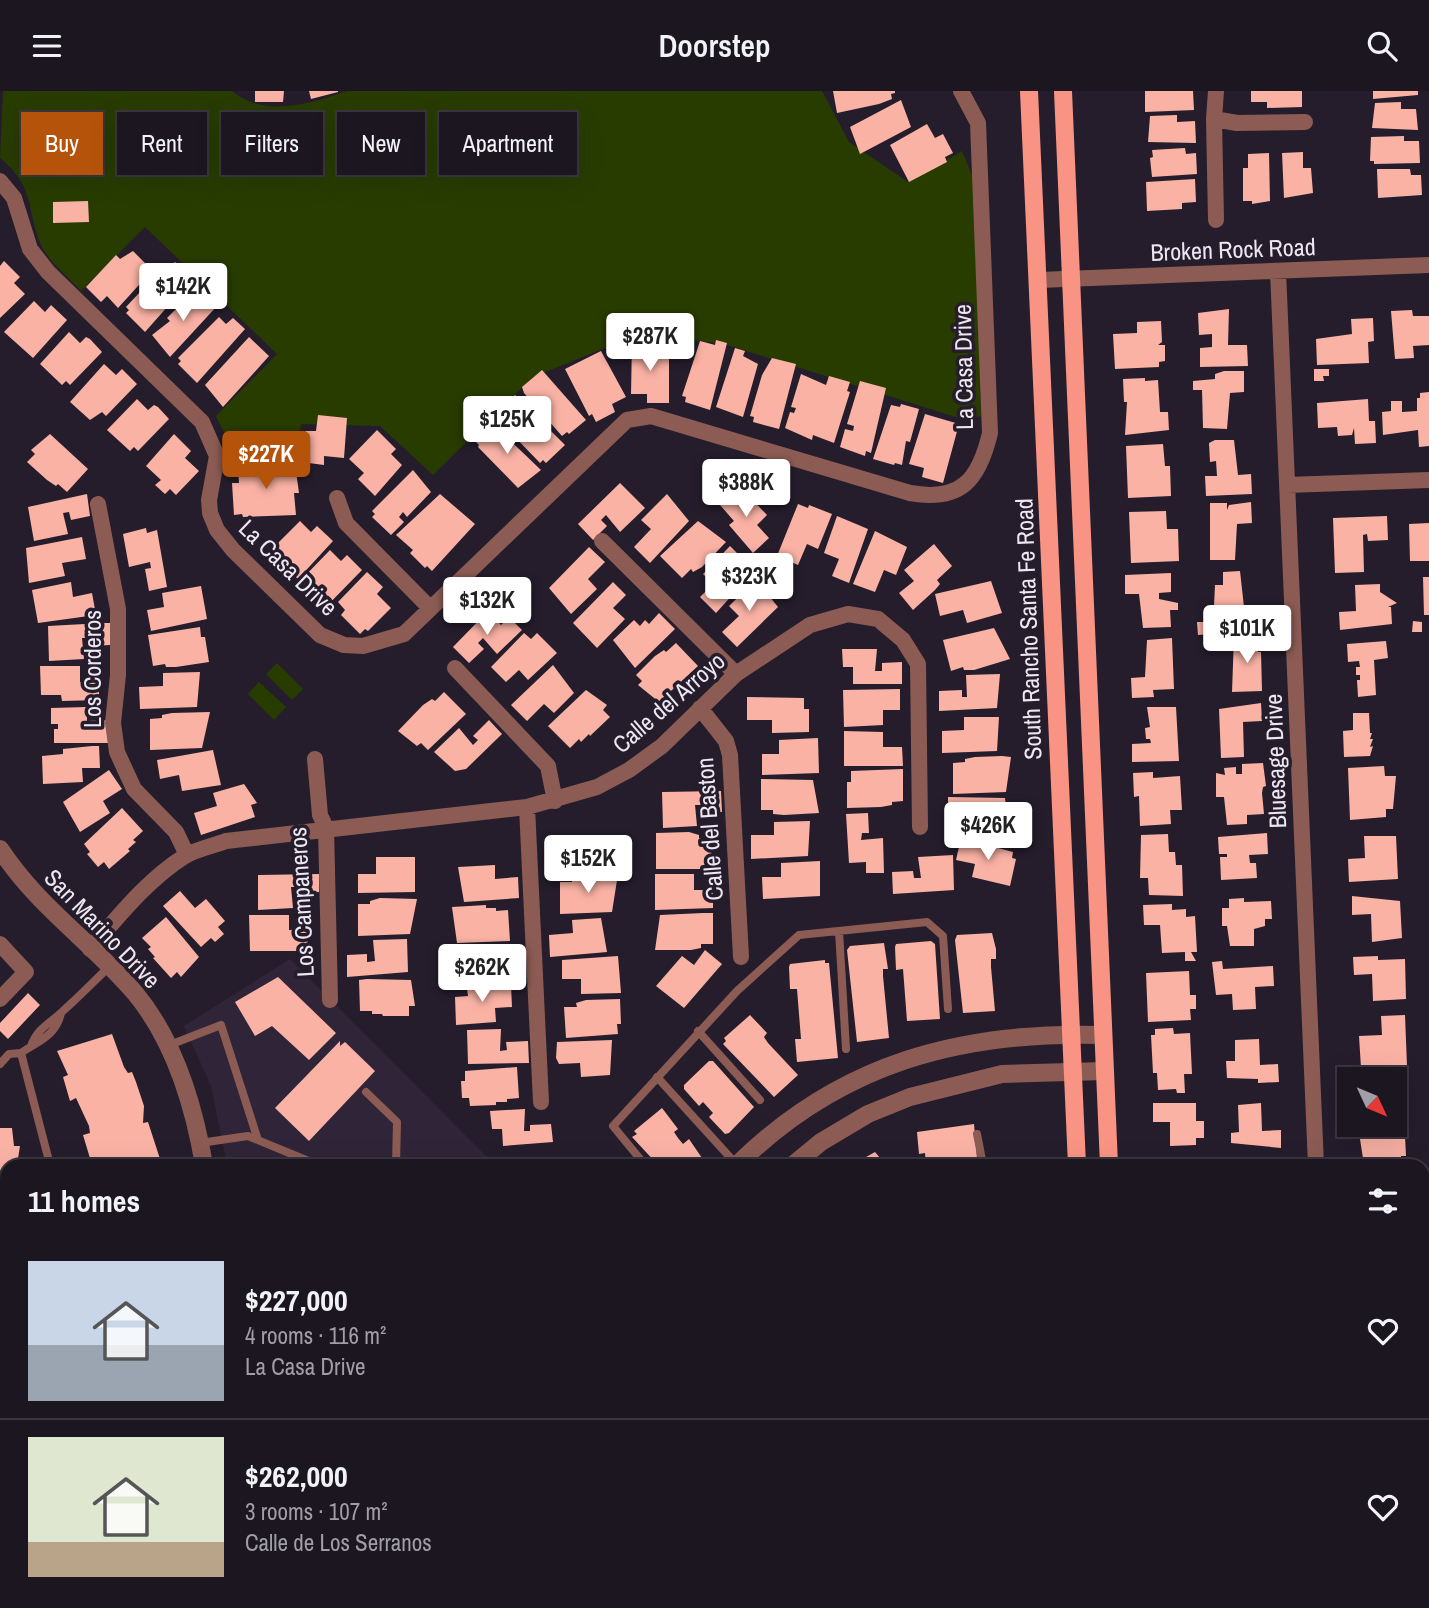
<!DOCTYPE html>
<meta charset="utf-8">
<style>
body{margin:0;font-family:"Archivo Narrow",sans-serif;background:#29232e;color:#f1f3f6;height:100vh;display:flex;flex-direction:column;font-size:26px;white-space:nowrap}
*{box-sizing:border-box;margin:0}
p{font-size:23px;color:#a09fa5}
.icon{flex:none;width:38px;height:38px;fill:none;stroke:currentColor;stroke-width:2;stroke-linecap:round;stroke-linejoin:round}
.map{position:relative;flex:1;overflow:hidden}
.sheet{position:absolute;left:0px;top:1068px;width:1430px;height:450px;display:flex;flex-direction:column;background:#1c1621;border-radius:21px 21px 0 0;box-shadow:0 7px 28px #0002,0 0 0 2px #3a353f}
.sheet>*{flex:none}
.hud{position:absolute;left:21px;top:21px;width:700px;height:63px;display:flex;gap:14px}
.needle{width:46px;rotate:134deg}
.fabs{position:absolute;left:1337px;top:976px;display:grid;gap:14px}
.fabs a{display:grid;place-items:center;width:70px;height:70px;border-radius:0px;background:#1c1621;box-shadow:0 7px 28px #0002,0 0 0 2px #3a353f;font-size:35px}
.price{position:absolute;translate:-50% -60px;padding:0 16px;border-radius:7px;background:#fff;color:#222;font-size:23px;line-height:46px;filter:drop-shadow(0 2px 4px #0008)}
.price::after{content:'';position:absolute;left:50%;top:42px;width:21px;height:16px;margin-left:-10px;background:inherit;clip-path:polygon(0 0,100% 0,50% 100%)}
.price.selected{background:#b45309;color:#fff}
ul{padding:0;list-style:none}
li{display:flex;align-items:center;gap:21px;height:175px;padding:0 28px}
li+li{border-top:2px solid #3a353f}
li span{display:grid;place-items:center;flex:none;width:196px;height:140px;border-radius:0px;color:#555}
li>.icon{margin-inline-start:auto}
span .icon{width:84px;height:84px;fill:#fffc;stroke-width:1}
li b{font-size:30px}
h2{display:flex;justify-content:space-between;align-items:center;height:84px;padding:0 28px;font-size:30px}
.pill{padding:0 24px;border-radius:0px;background:#1c1621;box-shadow:0 7px 28px #0002,0 0 0 2px #3a353f;font-size:24px;line-height:63px}
.pill.selected{background:#b45309;color:#fff}
header{display:flex;justify-content:space-between;align-items:center;height:91px;padding:0 28px;background:#1c1621;font-size:32px;font-weight:600}
.map>svg:first-child{display:block}
.built{fill:#302538}
.green{fill:#283c00}
.building{fill:#fab2a5}
.lines{fill:none;stroke-linecap:round;stroke-linejoin:round}
.service{stroke:#8c5c54;stroke-width:8}
.minor{stroke:#8c5c54;stroke-width:16}
.tertiary{stroke:#8c5c54;stroke-width:18}
.primary{stroke:#f99485;stroke-width:18}
.labels{text-anchor:middle;stroke-width:7;stroke-linejoin:round;paint-order:stroke}
.street-label{font-size:24px;fill:#ece7f1;stroke:#251d2c}
</style>
<header><svg class="icon" aria-label="menu" viewBox="0 0 24 24"><path d="M4 6h16M4 12h16M4 18h16"/></svg>Doorstep<svg class="icon" aria-label="search" viewBox="0 0 24 24"><circle cx="10" cy="10" r="6"/><path d="M15 15l6 6"/></svg></header>
<div class="map">
<svg width="1429" height="1517" viewBox="0 0 1429 1517">
<rect width="100%" height="100%" fill="#251d2c"/>
<path class="built" d="M290 868 495 1074H227L211 995 184 935Z"/>
<path class="green" d="M3 0H232C264 27 310 13 347 0H822L849 51 908 91 962 60 974 89 981 325 965 329 724 253 675 247 605 257 533 286 433 384 380 335 301 333 296 369 228 371 227 348 216 325 277 263 145 136 81 200C68 185 45 168 39 149 26 112 34 96 0 67Z
M277 572 303 598 292 609 266 583Z
M259 591 286 616 274 629 248 603Z"/>
<path class="building" d="M255 0H284L283 11H255Z
M309 0H338V1L311 8Z
M833 0H895V2L891 3 892 8 879 13 837 22Z
M1145 0H1193L1194 19 1145 21Z
M1251 0H1302V16L1267 17V11H1251Z
M1373 0H1418V4L1373 8Z
M901 9 911 36 860 63 850 36Z
M1401 11V18H1416L1418 39 1372 37 1375 12Z
M1177 24V31L1195 30 1196 52 1148 51 1150 25Z
M927 33 935 47 943 43 953 62 945 66 947 71 909 91 890 54Z
M1404 45V50H1419L1420 72 1374 73V70H1370L1371 46Z
M1185 57 1186 63 1196 62 1197 83 1152 86 1150 67 1153 66 1152 59Z
M1303 61V77H1311L1313 102 1284 107 1282 62Z
M1269 62 1270 110 1252 113V110H1243V77H1248V63Z
M1377 78H1410L1411 84H1421L1422 104 1378 107Z
M1195 88 1196 111 1182 112V118L1147 120 1146 91Z
M88 110 89 131 53 132V111Z
M133 160 145 172 140 177 148 184 118 217 107 205 101 211 86 196 116 164 120 168Z
M4 170 20 186 14 192 25 203 0 227V175Z
M175 171 192 188 145 241 126 222 129 219 126 216 155 185Z
M191 203 202 213 208 207 217 215 170 266 152 244 170 230 167 227Z
M34 210 45 221 51 214 67 229 33 267 4 241Z
M1229 218 1228 254H1247L1248 275 1200 276V257L1212 256V243L1199 244 1198 222Z
M1412 219 1413 225H1429V254L1413 255 1414 267 1395 268 1391 220Z
M219 226 226 233 233 227 245 238 197 292 178 273 181 270 178 267Z
M1373 227 1374 250 1368 251 1369 272 1317 274 1316 248 1352 243 1351 228Z
M1161 230 1162 251 1158 254H1165V270L1159 271V276L1115 278 1113 243 1137 242V231Z
M69 241 80 252 86 246 90 248 102 261 70 294 66 290 62 294 40 273Z
M249 246 269 265 223 316 205 294Z
M716 249 727 252 710 319 685 311 686 306 682 305 700 250 715 254Z
M632 251H653V261H663V267H669V312H647V303H631Z
M735 257 745 260 743 265 758 273 743 326 716 316Z
M601 260 626 306 612 313 615 321 596 331 592 323 589 325 565 278Z
M772 267 796 273 779 338 753 331 754 326 750 325 762 284Z
M104 273 116 284 122 278 137 293 106 325 102 321 90 329 70 311Z
M1314 278H1329V285H1323L1324 290H1314Z
M542 279 586 329 569 343 567 341 562 345 524 302 522 296Z
M1224 280H1244V301L1230 302 1227 338 1203 337 1202 299H1193V290L1215 288V283Z
M801 283 826 294 829 285 850 291 847 300 850 301 834 352 813 344 812 349 785 337 790 321 794 322 796 317 791 316Z
M1145 287V290L1158 289 1160 321H1168L1169 339 1125 344 1127 311H1124L1123 288Z
M860 290 886 297 871 362 866 360 865 365 840 356 845 338 853 340 854 335 847 333Z
M1429 301V355L1419 356 1418 339 1383 344 1382 321 1391 320V310H1402V321L1417 320V307H1420V302Z
M515 304 565 354 546 372 543 369 540 372 510 341 497 321Z
M137 308 148 319 154 314 158 316 169 328 138 360 134 356 130 360 107 339Z
M1368 308 1369 330H1375L1376 352 1355 353 1354 337 1352 344 1338 345 1337 336 1318 337 1317 312Z
M901 313 919 318 910 351 906 350 902 374 895 372 894 374 873 368 891 314 900 316Z
M925 323 959 333 943 392 922 386 924 377 909 373Z
M318 324 347 327 344 367 324 365V374L301 371 305 340H316Z
M493 333 541 379 518 397 478 356 479 354 475 350Z
M377 339 396 358 391 363 402 374 375 405 358 388 364 382 349 368Z
M50 343 88 378 67 401 58 393 56 395 47 389 27 371 35 363 31 359Z
M174 343 191 360 185 367 199 380 176 404 170 398 165 403 155 394 161 389 146 375Z
M1215 349H1234L1238 384 1251 383 1252 403 1206 405 1205 385H1217L1216 370 1210 371 1209 352Z
M1163 353 1165 375H1170L1171 405 1128 407 1126 355Z
M295 373 299 402H294L296 424 243 426 242 423 234 424 232 392H239L238 375Z
M413 379 431 401 407 426 403 421 399 426 404 431 391 444 372 426 375 423 372 420Z
M620 392 645 417 620 441 606 424 601 429 607 435 593 449 578 433Z
M740 396 767 424 757 434 769 447 753 462 729 434 734 430 720 414Z
M87 403 90 425 71 429 69 421 63 422 68 443 34 450 28 416Z
M440 403 475 433 432 480 427 475 425 477 410 462 413 459 396 444Z
M667 403 689 430 650 472 634 456 651 438 641 429Z
M1251 411 1252 432 1237 433 1235 469H1210V412H1227V419L1229 414Z
M798 413 808 417 809 414 832 423 818 458 807 453 798 474 777 465Z
M1166 420 1167 438H1178L1179 470 1131 472 1129 421Z
M837 425 868 438 849 492 832 485 839 468 824 462Z
M1387 425 1388 449 1368 450 1367 443 1363 444 1364 481 1335 482 1333 427Z
M300 430 311 441 317 435 333 450 298 488 269 461Z
M698 430 726 451 702 476 693 481 691 478 682 487 660 465Z
M1429 432V470H1410L1409 433Z
M146 437 147 442 157 439 167 496 149 500 145 478 151 477 150 471 129 476 123 443Z
M875 440 907 456 896 484 884 479 875 501 853 493Z
M82 446 86 468 62 472 65 485 29 492 26 457Z
M934 453 952 475 937 489 940 493 935 499 913 519 899 502 914 490 904 479Z
M730 455 750 475 741 484 745 490 716 522 700 506 713 493 703 483Z
M589 456 605 471 588 488 597 498 571 523 549 497Z
M330 459 341 470 347 464 362 479 321 521 312 513 317 508 300 490Z
M1240 480 1244 516 1258 515V534L1213 536 1215 494H1223V481Z
M367 481 383 496 377 503 391 517 368 540 365 538 360 543 341 524 345 519 338 511Z
M1171 482V501L1159 502V508L1178 512V519H1170L1171 536 1143 537 1139 503H1125V484Z
M1423 486H1429V524H1424Z
M756 489 778 516 737 556 722 541 739 525 729 515Z
M991 490 1002 522 967 532 963 519 940 525 935 503Z
M71 491 73 506 92 502 96 524 38 532 32 499Z
M613 491 626 504 613 517 625 528 597 557 573 532Z
M1380 493V501L1397 512 1388 516H1391L1392 533 1340 539 1339 521 1356 520 1355 494Z
M201 495 207 528 151 540 147 519 164 516 162 502Z
M488 520 501 534 509 526 522 539 497 563 483 547 478 552 484 558 469 572 453 556Z
M659 522 675 538 635 577 613 549 634 529 640 535 645 529 649 533Z
M1413 530 1422 531V541H1412Z
M1197 531H1209L1210 543 1198 544Z
M103 532H110V554L89 555V547H82L84 568 49 570 48 535Z
M200 536 201 546H205L209 571 176 576H166L165 573 153 575 148 544Z
M994 537 1010 568 974 579H964L963 576 951 580 943 549Z
M524 542 531 548 537 542 557 562 528 589 519 579 506 591 491 576Z
M1234 545H1257L1258 561H1261L1262 600 1232 601Z
M1172 547 1174 598 1153 599 1154 606 1132 607 1131 587 1145 586 1147 549Z
M1386 550 1388 567 1374 569 1376 604 1358 606 1357 589H1360V584H1356V576H1360L1359 570 1348 571 1347 553Z
M676 552 698 575 659 611 638 594 642 590 636 584 655 565 664 559 666 561Z
M842 558H877L875 580H882V572L902 571V593H853V576H843Z
M553 574 574 602 554 622 544 613 527 630 511 614Z
M40 575H80V591H99V609L62 610 61 604H41Z
M200 581 197 616 140 618 139 596 163 595V582Z
M1000 583 997 617 939 620V600L962 599V606H967L966 584Z
M900 598V619H883V634L844 636 843 599Z
M586 599 607 614 603 619 610 626 590 645 589 643 581 651 579 648 570 657 548 635Z
M444 601 466 623 428 659 421 652 417 655 398 640 423 614 432 608 435 610Z
M747 606 804 607V618H809V641L772 642V629H747Z
M1261 612 1262 630 1243 631 1244 666 1221 667 1219 618Z
M87 616V630L111 629 112 652H54V638H58V633H51V617Z
M1147 616H1176L1179 670 1132 671V653L1151 652 1150 648H1146L1145 637 1150 636Z
M210 621 202 657 150 659V628L162 627V624L172 622Z
M1353 622H1369L1370 642H1372L1370 648H1373L1370 656 1373 655 1370 665 1344 666 1343 640 1353 639Z
M964 626H999L997 660 942 662V640L964 639Z
M489 629 502 643 466 678 455 680 434 661 459 637 473 654 478 649 473 645Z
M844 640 883 641V656H902L903 675H844Z
M818 647 819 682 762 684V663H779V649Z
M92 655H99L100 677H82L83 691 43 693 42 665 63 663V658Z
M213 659 221 694 182 700 179 684 160 688 157 669Z
M1002 665 1011 666 1006 701 953 703V672L965 671V668L975 666Z
M1263 672 1266 695 1263 696 1262 702 1264 723 1247 724V733L1227 734 1224 706H1216V682L1225 684 1224 677 1236 676V683H1242V673Z
M1384 675 1385 685H1396L1393 718H1386V726L1350 729 1348 677Z
M903 678V710L892 711V714L881 716 847 717V691H851V680Z
M109 679 122 698 103 710 110 722 80 741 63 711Z
M1153 681V687L1180 685 1182 719H1170L1171 733 1140 735 1139 705 1134 706 1133 682Z
M761 688 813 689 819 722 784 724 773 723V719H761Z
M244 693 257 712 251 714 255 726 201 744 194 722 217 715 213 702Z
M721 700 722 721 702 722V714H695L697 735 663 737 662 701Z
M948 706 1005 707 1009 742H972V729H948Z
M122 717 143 740 133 749 136 751 128 758 130 760 109 778 104 771 98 776 87 763 90 761 84 753Z
M868 722 869 742H862L861 749 883 747 884 782H866V771L849 772 846 723Z
M810 730 808 765 751 768V744H774V731Z
M689 741 699 744V747H711L712 778H656V742Z
M1267 742 1268 763 1249 764 1250 772H1256L1257 787 1221 789 1220 766H1227V763H1219L1218 746Z
M1168 743 1169 761H1175L1176 774H1182L1183 805 1149 804 1148 787H1140L1141 744Z
M616 744 618 778 559 782V760H578L577 745Z
M1364 745H1396L1398 788 1349 791 1348 768 1365 767Z
M961 747 1013 761 1012 767 1016 768 1010 795 972 786 975 773 956 769Z
M953 764 954 799 893 803 892 781 913 780 914 787H921L918 766Z
M376 766H415V801L358 802V783H376Z
M820 770V805L763 808 762 786H781V772Z
M495 774V788L518 786 519 807 464 811 458 776Z
M319 783V801L297 802V796H291L293 817 258 819V784Z
M618 783 612 821 560 823V791H572V788H582V786Z
M655 783H694V799H713V817L655 819Z
M180 800 195 817 206 808 225 830 218 836 224 843 215 851 211 847 201 856 163 815Z
M1352 805 1400 810 1402 847 1372 851 1371 823 1352 824Z
M380 807 417 808 410 843 358 845V813H370V810Z
M1244 807V811L1271 810 1272 828H1265V835L1254 838V855H1230L1227 835H1222V817H1229V808Z
M1172 813V819L1186 818V826L1195 825 1197 861H1191L1196 870H1185V861L1162 862 1160 834H1144L1143 814Z
M486 814V817H496V820L508 819 510 850 457 852 452 816Z
M703 822H713V853H701V857L691 859H655L660 824Z
M249 824H289V839L307 838 308 860H250Z
M166 826 199 866 181 886 177 881 171 887 153 867 155 866 148 858 151 856 142 847Z
M601 827 607 861 550 866 549 844 573 842 572 829Z
M992 842 996 858V868H991V876L995 920 963 922 955 849 957 844Z
M407 848 408 881 347 886V864L367 863V871L375 870 373 849Z
M931 850 935 853 940 928 907 930 903 878 896 879 895 856 896 853Z
M884 852 888 878H883V885L889 947 857 951 847 859 850 855Z
M498 856V869L523 868V890L466 892 469 857Z
M705 859 722 873 684 917 656 895 682 865 694 874Z
M618 865 621 902 581 903V888H562V869Z
M1378 865V869L1405 868 1406 908 1373 910 1372 883 1354 884 1353 866Z
M825 869V872H829L838 967 797 971 795 948H801L797 898H790L789 876 790 873Z
M1222 870 1223 878 1273 875 1274 895 1255 896 1256 918 1233 919 1232 903 1216 904 1212 871Z
M1189 880 1190 904H1196V918H1190L1191 929 1148 931 1146 882Z
M278 886 336 942 309 969 272 935 255 945 235 911Z
M367 888 411 889 415 915H409V925H383L382 923H372V920H360L359 889Z
M504 894H511L512 916 495 917 496 931 456 934 455 906 468 905 467 898Z
M28 902 40 914 8 948 0 940V932Z
M620 908 621 933H617L618 943 566 947 564 916H577L576 912 586 909Z
M750 924 767 942 764 946 768 952 798 984 774 1006 723 953 726 950 724 947Z
M1405 924 1407 975 1361 977 1359 945 1382 944 1381 925Z
M1173 937 1174 943 1190 942 1192 983H1184L1185 1002H1177L1176 998 1158 999 1157 982H1153L1151 944H1155V938Z
M501 938 500 960 507 959 506 951 528 950 529 972 468 973 467 939Z
M112 943 124 976 128 982 132 981 136 991 144 1015 143 1032 148 1031 162 1074H92L83 1044 90 1042 89 1035 76 1007 70 1010 63 986 68 984 57 960Z
M1259 948 1260 974 1278 973 1279 991 1258 992V988L1227 987 1226 970H1235V949Z
M612 949 610 984 581 986 580 972 559 973 556 967 557 951Z
M340 950V955L345 951 375 980 309 1050 275 1017Z
M709 970H713L754 1016 729 1042 725 1043 709 1026 713 1022 703 1011 699 1015 684 998V994Z
M517 976 519 1007 507 1008V1011H496V1014L470 1015 469 1007H462L461 990H465V980Z
M1405 988 1406 1015H1395V988Z
M1153 1012H1196V1030H1204V1047H1196V1054L1170 1055V1031H1153Z
M1261 1012 1262 1040 1281 1039V1057L1231 1052V1042L1239 1041 1238 1014Z
M662 1017 678 1038 674 1041 678 1047 683 1053 689 1048 702 1067 693 1074H658L632 1046 637 1043 634 1040Z
M1398 1017V1035H1395V1018Z
M525 1018 524 1040H530V1034L551 1033 553 1051 503 1055 502 1038H492L490 1020Z
M974 1033 977 1067H971L972 1074H926L925 1062 919 1063 917 1041Z
M0 1037H12L14 1055H20L17 1074H7V1186H0Z
M1405 1045 1406 1065H1401V1074H1364L1360 1048Z
M875 1061 886 1074H856L866 1066Z
M1426 1082 1427 1096 1423 1095V1083Z
M1423 1172H1429V1191L1423 1192Z
M0 1231 4 1235 7 1232V1284L0 1292Z
M1427 1282 1429 1317H1423V1283Z
M7 1310V1401L0 1404 4 1407 0 1410V1317Z
M181 1510H222V1514L185 1517Z
M288 1510H295L299 1517H276Z
M362 1510H381L370 1517H366Z
M437 1510H480L471 1517H442Z
M713 1510 715 1517H693L691 1511Z
M717 1510H772L774 1517H719Z
M899 1510H930L931 1517H899Z
M998 1510H1030V1517H998Z
M1170 1510H1210V1517H1170Z
M1240 1510H1293V1517H1241Z
M1394 1510H1411V1517H1394Z"/>
<g class="lines">
<path class="service" d="M839 840 846 958
M698 940 760 1009
M31 955C38 936 51 932 64 919 80 905 94 890 109 876
M167 955 221 934 258 1049
M0 973 9 963 21 962
M657 986 737 1074
M366 1001 397 1031 396 1074
M977 1043 983 1074
M200 1052 248 1045 311 1071 331 1074
M50 1074 21 962C38 950 56 945 61 922
M645 1074 613 1035 737 900 799 844 927 831 943 845 948 918"/>
<path class="minor" d="M1214 28 1237 32 1305 31
M0 90 14 107 30 158 48 181 202 331 217 365 209 409 210 422 217 439 233 459 320 544 344 554 363 555 404 543 627 329 651 325 910 402C961 411 979 389 990 342L978 32 961 0
M1216 129 1214 28 1216 0
M1278 180 1316 1074
M1039 189 1429 174
M1287 394 1429 389
M337 407 346 432 430 517
M98 413 118 518V584L113 632 117 661 134 698 176 741 187 764
M602 450 736 583
M455 577 548 675 555 710
M700 617 726 650 730 664 741 866
M315 668 320 724 326 737 330 909
M527 716 541 1011
M0 853 26 881 0 908
M90 858C119 825 147 789 185 765 197 758 213 755 226 750L527 716 597 696 629 679 662 655 736 583 810 534 848 523 878 528 903 549 918 573 920 736
M1423 1125H1429
M1423 1339H1429
M0 1478 7 1485
M34 1510 41 1517
M330 1510 334 1517
M960 1510V1517
M1335 1510V1517
M245 1517 252 1510
M526 1517 542 1510"/>
<path class="tertiary" d="M0 758C39 817 91 850 135 902 174 949 194 1015 204 1074
M737 1074C840 972 961 940 1102 944
M793 1074 821 1051 868 1023 910 1006 1002 983 1105 980
M0 1456 7 1449"/>
<path class="primary" d="M1029 0 1077 1074
M1063 0 1109 1074
M1092 1510V1517
M1130 1510V1517"/>
</g>
<g class="labels">
<g class="street-label">
<text transform="translate(1233 159) rotate(-2)" y="8">Broken Rock Road</text>
<text transform="translate(964 276) rotate(-91)" y="8">La Casa Drive</text>
<text transform="translate(288 477) rotate(44)" y="8">La Casa Drive</text>
<text transform="translate(1029 538) rotate(-92)" y="8">South Rancho Santa Fe Road</text>
<text transform="translate(93 578) rotate(-90)" y="8">Los Corderos</text>
<text transform="translate(669 612) rotate(-41)" y="8">Calle del Arroyo</text>
<text transform="translate(1276 670) rotate(-92)" y="8">Bluesage Drive</text>
<text transform="translate(710 738) rotate(-94)" y="8">Calle del Baston</text>
<text transform="translate(302 811) rotate(-93)" y="8">Los Campaneros</text>
<text transform="translate(102 838) rotate(46)" y="8">San Marino Drive</text>
</g>
</g>
</svg>
<div class="fabs">
<a><svg class="needle" viewBox="-14 -14 28 28"><path d="M0-13l5 13h-10z" fill="#e53935"/><path d="M0 13l5-13h-10z" fill="#a09fa5"/></svg></a>
</div>
<b class="price" style="left:183px;top:232px">$142K</b>
<b class="price" style="left:650px;top:282px">$287K</b>
<b class="price" style="left:507px;top:365px">$125K</b>
<b class="price selected" style="left:266px;top:400px">$227K</b>
<b class="price" style="left:746px;top:428px">$388K</b>
<b class="price" style="left:749px;top:522px">$323K</b>
<b class="price" style="left:487px;top:546px">$132K</b>
<b class="price" style="left:1247px;top:574px">$101K</b>
<b class="price" style="left:988px;top:771px">$426K</b>
<b class="price" style="left:588px;top:804px">$152K</b>
<b class="price" style="left:482px;top:913px">$262K</b>
<div class="hud">
<a class="pill selected">Buy</a>
<a class="pill">Rent</a>
<a class="pill">Filters</a>
<a class="pill">New</a>
<a class="pill">Apartment</a>
</div>
<section class="sheet">
<h2>11 homes<svg class="icon" aria-label="filters" viewBox="0 0 24 24"><path d="M4 7h16M4 17h16"/><circle cx="9" cy="7" r="2"/><circle cx="15" cy="17" r="2"/></svg></h2>
<ul>
<li><span style="background:linear-gradient(#c9d6e8 60%,#9aa5b1 0)"><svg class="icon" aria-label="home" viewBox="0 0 24 24"><path d="M3 11l9-7 9 7M6 9v11h12V9"/></svg></span><div><b>$227,000</b><p>4 rooms · 116 m²</p><p>La Casa Drive</p></div><svg class="icon" aria-label="heart" viewBox="0 0 24 24"><path d="M12 20l-8-8c-3-5 5-10 8-4 3-6 11-1 8 4z"/></svg></li>
<li><span style="background:linear-gradient(#dfe7d0 75%,#b9a48a 0)"><svg class="icon" aria-label="home" viewBox="0 0 24 24"><path d="M3 11l9-7 9 7M6 9v11h12V9"/></svg></span><div><b>$262,000</b><p>3 rooms · 107 m²</p><p>Calle de Los Serranos</p></div><svg class="icon" aria-label="heart" viewBox="0 0 24 24"><path d="M12 20l-8-8c-3-5 5-10 8-4 3-6 11-1 8 4z"/></svg></li>
</ul>
</section>
</div>
